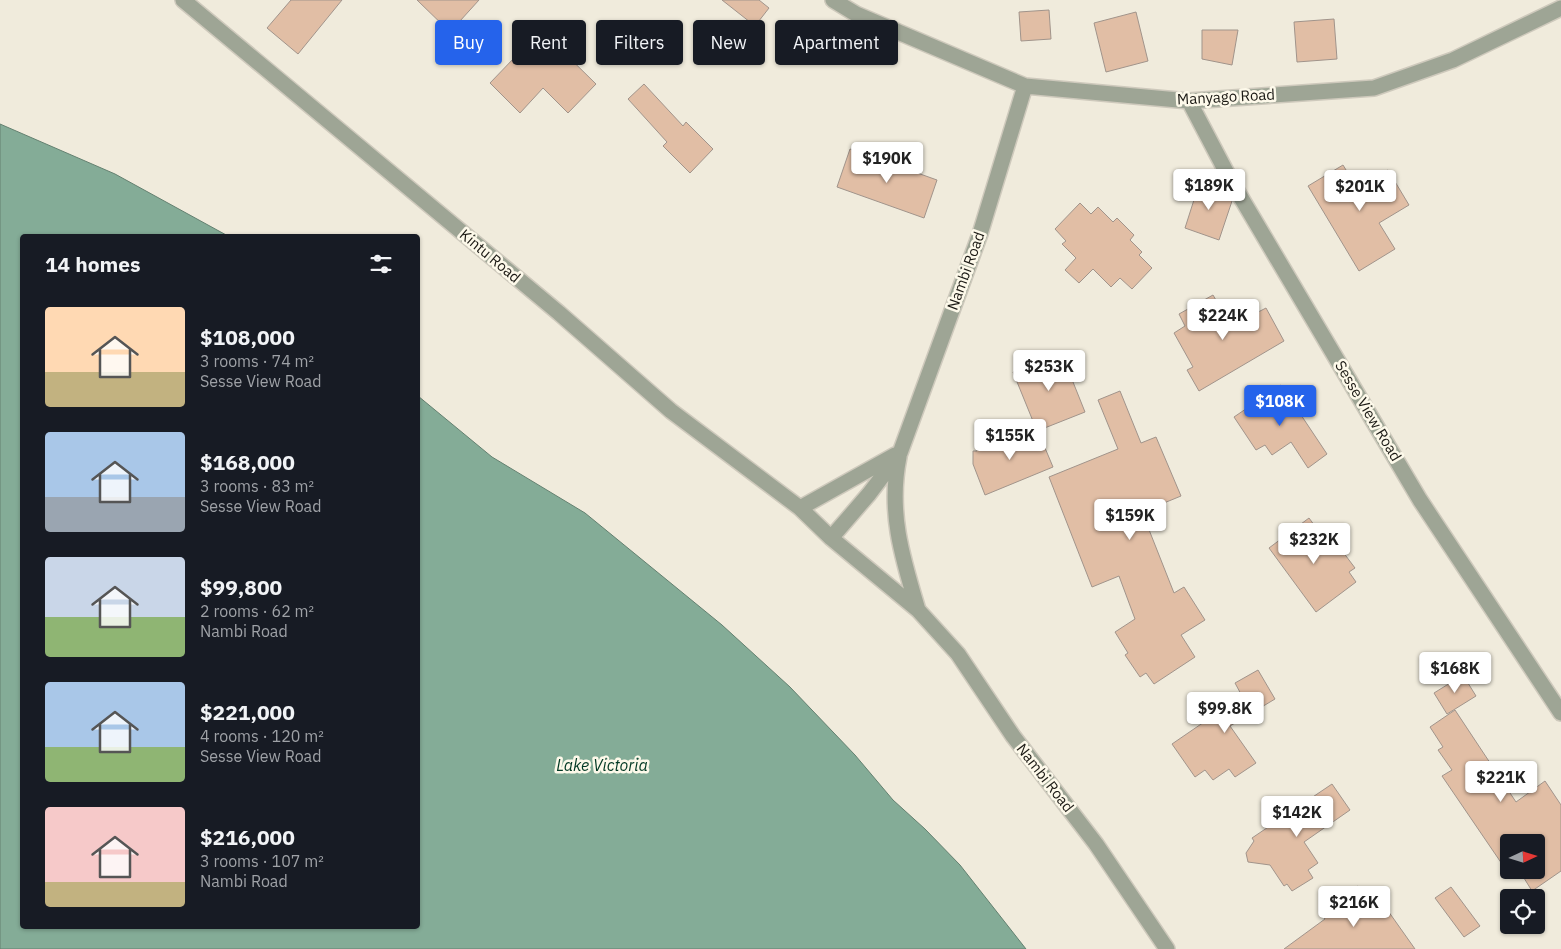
<!DOCTYPE html>
<meta charset="utf-8">
<style>
body{margin:0;font-family:"IBM Plex Sans",sans-serif;background:#242831;color:#f1f3f6;height:100vh;display:flex;flex-direction:column;font-size:19px;white-space:nowrap}
*{box-sizing:border-box;margin:0}
p{font-size:16px;color:#9ea1a6}
.icon{flex:none;width:28px;height:28px;fill:none;stroke:currentColor;stroke-width:2;stroke-linecap:round;stroke-linejoin:round}
.map{position:relative;flex:1;overflow:hidden}
.sheet{position:absolute;left:20px;top:234px;width:400px;height:695px;display:flex;flex-direction:column;background:#171b24;border-radius:5px;box-shadow:0 1px 4px #0004}
.sheet>*{flex:none}
.guide{position:absolute;left:435px;top:20px;width:475px;height:45px;display:flex;gap:10px}
.needle{width:32px;rotate:86deg}
.controls{position:absolute;left:1500px;top:834px;display:grid;gap:10px}
.controls a{display:grid;place-items:center;width:45px;height:45px;border-radius:5px;background:#171b24;box-shadow:0 1px 4px #0004;font-size:25px}
.price{position:absolute;translate:-50% -42px;padding:0 11px;border-radius:5px;background:#fff;color:#222;font-size:16px;line-height:32px;filter:drop-shadow(0 1px 2px #0008)}
.price::after{content:'';position:absolute;left:50%;top:30px;width:15px;height:11px;margin-left:-8px;background:inherit;clip-path:polygon(0 0,100% 0,50% 100%)}
.price.active{background:#2563eb;color:#fff}
ul{padding:0;list-style:none}
li{display:flex;align-items:center;gap:15px;height:125px;padding:0 25px}
li span{display:grid;place-items:center;flex:none;width:140px;height:100px;border-radius:5px;color:#555}
li>.icon{margin-inline-start:auto}
span .icon{width:60px;height:60px;fill:#fffc;stroke-width:1}
li b{font-size:21px}
h2{display:flex;justify-content:space-between;align-items:center;height:60px;padding:0 25px;font-size:21px}
.chip{padding:0 18px;border-radius:5px;background:#171b24;box-shadow:0 1px 4px #0004;font-size:18px;line-height:45px}
.chip.active{background:#2563eb;color:#fff}
.map>svg:first-child{display:block}
.water{fill:#84ac97;stroke:#648070}
.building{fill:#e1bea5;stroke:#a1948b}
.lines{fill:none;stroke-linecap:round;stroke-linejoin:round}
.minor-casing{stroke:#cec9bc;stroke-width:18}
.minor{stroke:#9ea595;stroke-width:15}
.labels{text-anchor:middle;stroke-width:5;stroke-linejoin:round;paint-order:stroke}
.street-label{font-size:15px;fill:#1b1914;stroke:#fdf9ea}
.water-label{font-size:16px;font-style:italic;fill:#003823;stroke:#fdf9ea}
</style>
<div class="map">
<svg width="1561" height="949" viewBox="0 0 1561 949">
<rect width="100%" height="100%" fill="#f0ebdc"/>
<path class="water" d="M0 124 115 174 228 236H22V926H418V396L492 457 585 513 722 625 790 687 855 755 893 800 925 829 960 865 1026 949H0Z"/>
<path class="building" d="M291 0H342L298 54 267 28Z
M417 0H479L450 32Z
M722 0H759L769 8 755 26Z
M1049 10 1051 39 1021 41 1019 12Z
M1136 12 1148 61 1106 72 1094 23Z
M1334 19 1337 59 1297 62 1294 22Z
M541 30 596 84 568 113 543 88 520 113 490 83Z
M1202 30H1238L1232 65 1202 59Z
M644 84 683 126 686 122 713 149 690 173 663 146 667 142 628 99Z
M850 149 937 180 924 218 837 187Z
M1343 165 1357 188 1388 170 1409 205 1379 223 1395 249 1359 271 1308 186Z
M1200 181 1225 190 1232 201 1219 240 1185 228Z
M1080 203 1091 214 1098 207 1113 222 1117 218 1134 235 1130 240 1142 252 1139 255 1152 268 1132 289 1120 278 1111 287 1093 269 1079 283 1065 270 1076 258 1062 244 1066 241 1055 229Z
M1213 295 1231 326 1266 308 1284 341 1199 391 1187 370 1193 367 1174 333 1185 326 1179 314Z
M1061 352 1085 412 1037 431 1013 372Z
M1281 385 1327 454 1308 468 1291 442 1272 455 1265 445 1256 450 1234 417Z
M1120 391 1141 443 1156 437 1181 496 1142 512 1174 593 1184 587 1205 620 1181 635 1195 657 1154 684 1146 673 1140 677 1125 655 1128 653 1115 632 1135 619 1119 576 1092 587 1049 477 1118 449 1098 400Z
M1008 431 1040 436 1053 467 985 495 973 464V451H977L978 443 992 446 993 437 1007 439Z
M1309 518 1331 548 1337 544 1355 568 1349 572 1356 582 1316 612 1269 548Z
M1258 670 1275 699 1230 726 1256 763 1235 777 1229 769 1213 780 1205 770 1195 777 1172 744 1242 696 1235 683Z
M1463 675 1476 696 1447 714 1434 693Z
M1455 710 1516 802 1545 781 1561 805V871L1532 891 1519 870H1536V842H1509V859L1502 864 1442 776 1452 770 1438 750 1443 747 1430 727Z
M1332 784 1350 810 1304 842 1318 863 1308 870 1313 878 1292 891 1287 884 1284 886 1270 865 1248 862 1246 853 1254 841 1252 838Z
M1358 886 1377 914 1386 908 1415 949H1284L1325 919 1320 912Z
M1451 887 1480 926 1464 937 1435 898Z"/>
<g class="lines">
<g class="minor-casing">
<path id="minor" d="M183 0 559 313 671 411 800 508 831 538 918 610 958 654 1013 736 1096 844 1167 949
M833 0 856 14 1025 86 1189 101 1374 88 1453 60 1561 8
M1189 101 1230 179 1420 500 1561 713
M899 457C888 512 902 557 918 610
M800 508 895 455
M831 538 869 494 900 453 980 234 1025 86"/>
</g>
<use href="#minor" class="minor"/>
</g>
<g class="labels">
<g class="street-label">
<text transform="translate(1226 97) rotate(-3)" y="5">Manyago Road</text>
<text transform="translate(490 256) rotate(40)" y="5">Kintu Road</text>
<text transform="translate(966 271) rotate(-70)" y="5">Nambi Road</text>
<text transform="translate(1368 411) rotate(59)" y="5">Sesse View Road</text>
<text transform="translate(1045 778) rotate(52)" y="5">Nambi Road</text>
</g>
<g class="water-label">
<text x="602" y="771">Lake Victoria</text>
</g>
</g>
</svg>
<div class="controls">
<a><svg class="needle" viewBox="-14 -14 28 28"><path d="M0-13l5 13h-10z" fill="#e53935"/><path d="M0 13l5-13h-10z" fill="#9ea1a6"/></svg></a>
<a><svg class="icon" aria-label="locate" viewBox="0 0 24 24"><circle cx="12" cy="12" r="6"/><path d="M12 2v4M12 18v4M2 12h4M18 12h4"/></svg></a>
</div>
<b class="price" style="left:887px;top:184px">$190K</b>
<b class="price" style="left:1209px;top:211px">$189K</b>
<b class="price" style="left:1360px;top:212px">$201K</b>
<b class="price" style="left:1223px;top:341px">$224K</b>
<b class="price" style="left:1049px;top:392px">$253K</b>
<b class="price active" style="left:1280px;top:427px">$108K</b>
<b class="price" style="left:1010px;top:461px">$155K</b>
<b class="price" style="left:1130px;top:541px">$159K</b>
<b class="price" style="left:1314px;top:565px">$232K</b>
<b class="price" style="left:1455px;top:694px">$168K</b>
<b class="price" style="left:1225px;top:734px">$99.8K</b>
<b class="price" style="left:1501px;top:803px">$221K</b>
<b class="price" style="left:1297px;top:838px">$142K</b>
<b class="price" style="left:1354px;top:928px">$216K</b>
<div class="guide">
<a class="chip active">Buy</a>
<a class="chip">Rent</a>
<a class="chip">Filters</a>
<a class="chip">New</a>
<a class="chip">Apartment</a>
</div>
<section class="sheet">
<h2>14 homes<svg class="icon" aria-label="filters" viewBox="0 0 24 24"><path d="M4 7h16M4 17h16"/><circle cx="9" cy="7" r="2"/><circle cx="15" cy="17" r="2"/></svg></h2>
<ul>
<li><span style="background:linear-gradient(#ffd9b3 65%,#c2b280 0)"><svg class="icon" aria-label="home" viewBox="0 0 24 24"><path d="M3 11l9-7 9 7M6 9v11h12V9"/></svg></span><div><b>$108,000</b><p>3 rooms · 74 m²</p><p>Sesse View Road</p></div></li>
<li><span style="background:linear-gradient(#a9c7e8 65%,#9aa5b1 0)"><svg class="icon" aria-label="home" viewBox="0 0 24 24"><path d="M3 11l9-7 9 7M6 9v11h12V9"/></svg></span><div><b>$168,000</b><p>3 rooms · 83 m²</p><p>Sesse View Road</p></div></li>
<li><span style="background:linear-gradient(#c9d6e8 60%,#8fb573 0)"><svg class="icon" aria-label="home" viewBox="0 0 24 24"><path d="M3 11l9-7 9 7M6 9v11h12V9"/></svg></span><div><b>$99,800</b><p>2 rooms · 62 m²</p><p>Nambi Road</p></div></li>
<li><span style="background:linear-gradient(#a9c7e8 65%,#8fb573 0)"><svg class="icon" aria-label="home" viewBox="0 0 24 24"><path d="M3 11l9-7 9 7M6 9v11h12V9"/></svg></span><div><b>$221,000</b><p>4 rooms · 120 m²</p><p>Sesse View Road</p></div></li>
<li><span style="background:linear-gradient(#f6c9c9 75%,#c2b280 0)"><svg class="icon" aria-label="home" viewBox="0 0 24 24"><path d="M3 11l9-7 9 7M6 9v11h12V9"/></svg></span><div><b>$216,000</b><p>3 rooms · 107 m²</p><p>Nambi Road</p></div></li>
</ul>
</section>
</div>
